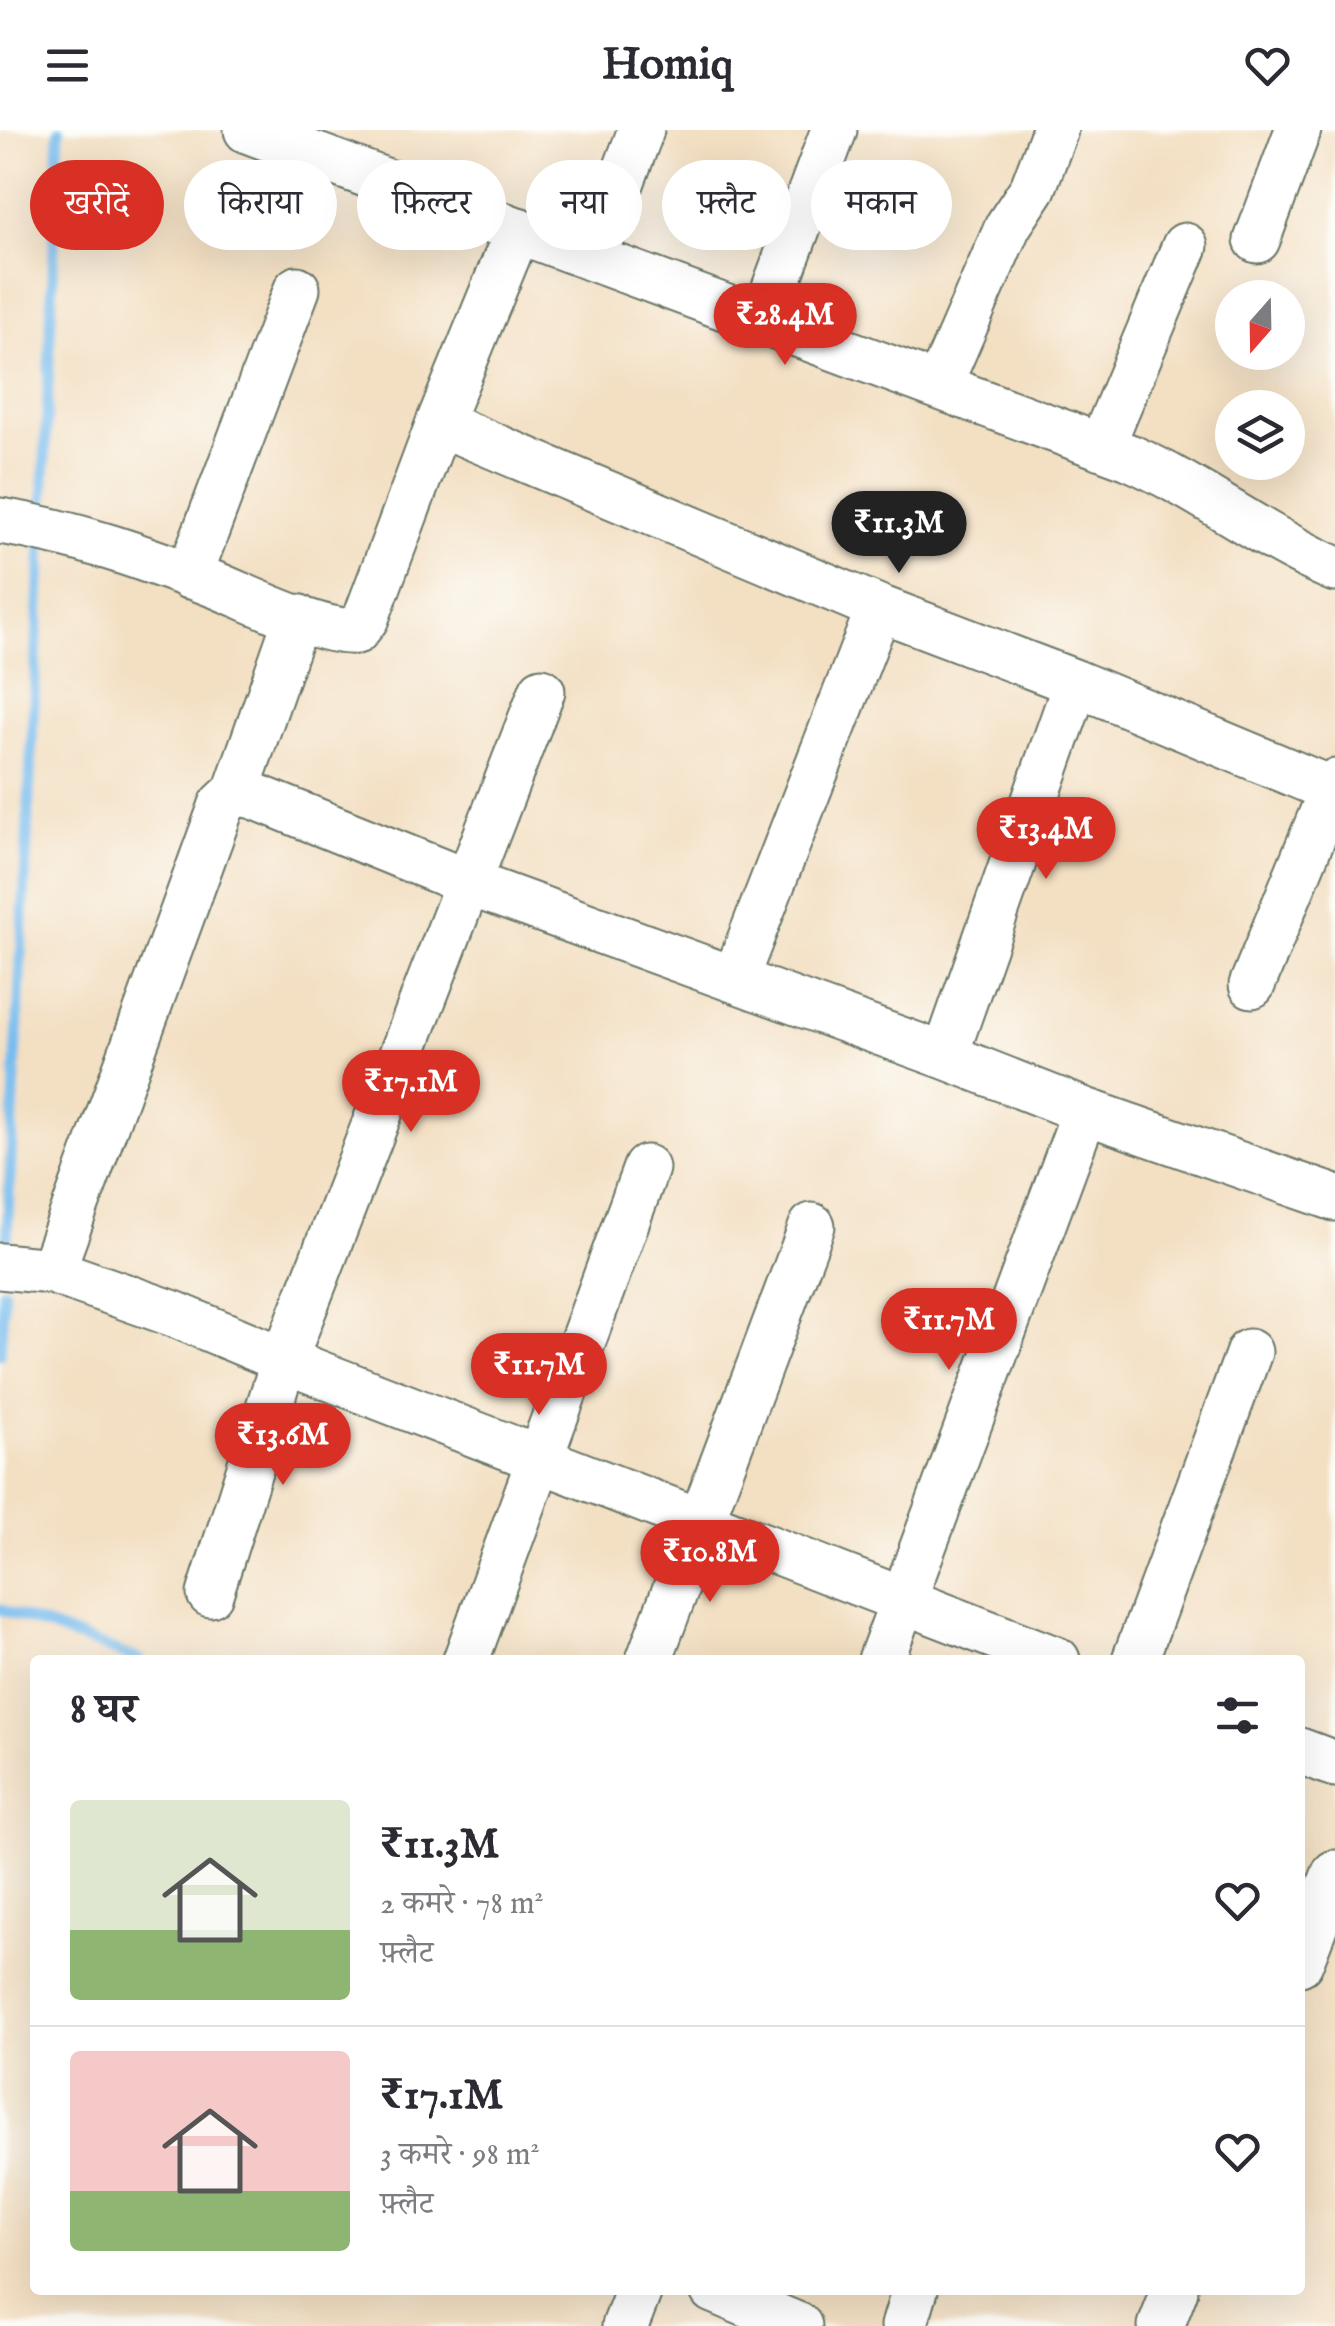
<!DOCTYPE html>
<html lang="hi">
<meta charset="utf-8">
<style>
body{margin:0;font-family:"IM FELL English","Noto Serif Devanagari",serif;background:#f2f2f3;color:#2b2b33;height:100vh;display:flex;flex-direction:column;font-size:38px;white-space:nowrap}
*{box-sizing:border-box;margin:0}
p{font-size:32px;color:#7c7c81}
.icon{flex:none;width:55px;height:55px;fill:none;stroke:currentColor;stroke-width:2;stroke-linecap:round;stroke-linejoin:round}
.map{position:relative;flex:1;overflow:hidden}
.sheet{position:absolute;left:30px;top:1525px;width:1275px;height:640px;display:flex;flex-direction:column;background:#fff;border-radius:10px;box-shadow:0 10px 40px #0002}
.sheet>*{flex:none}
.top-card{position:absolute;left:30px;top:30px;width:1275px;height:90px;display:flex;gap:20px}
.needle{width:65px;rotate:200deg}
.tools{position:absolute;left:1215px;top:150px;display:grid;gap:20px}
.tools a{display:grid;place-items:center;width:90px;height:90px;border-radius:50%;background:#fff;box-shadow:0 10px 40px #0002;font-size:50px}
.price{position:absolute;translate:-50% -85px;padding:0 22px;border-radius:35px;background:#d93025;color:#fff;font-size:32px;line-height:65px;filter:drop-shadow(0 2px 5px #0008)}
.price::after{content:'';position:absolute;left:50%;top:60px;width:30px;height:22px;margin-left:-15px;background:inherit;clip-path:polygon(0 0,100% 0,50% 100%)}
.price.on{background:#222;color:#fff}
ul{padding:0;list-style:none}
li{display:flex;align-items:center;gap:30px;height:250px;padding:0 40px}
li+li{border-top:2px solid #e1e1e2}
li span{display:grid;place-items:center;flex:none;width:280px;height:200px;border-radius:10px;color:#555}
li>.icon{margin-inline-start:auto}
span .icon{width:120px;height:120px;fill:#fffc;stroke-width:1}
li b{font-size:42px}
h2{display:flex;justify-content:space-between;align-items:center;height:120px;padding:0 40px;font-size:42px}
.chip{padding:0 35px;border-radius:45px;background:#fff;box-shadow:0 10px 40px #0002;font-size:35px;line-height:90px}
.chip.on{background:#d93025;color:#fff}
header{display:flex;justify-content:space-between;align-items:center;height:130px;padding:0 40px;background:#fff;font-size:45px;font-weight:700}
.map>svg:first-child{display:block}
.lines{fill:none;stroke-linecap:round;stroke-linejoin:round}
.stream{stroke:#78bdef;stroke-width:11}
.minor-casing{stroke:#697666;stroke-width:49}
.minor{stroke:#fff;stroke-width:45}
</style>
<header><svg class="icon" aria-label="menu" viewBox="0 0 24 24"><path d="M4 6h16M4 12h16M4 18h16"/></svg>Homiq<svg class="icon" aria-label="heart" viewBox="0 0 24 24"><path d="M12 20l-8-8c-3-5 5-10 8-4 3-6 11-1 8 4z"/></svg></header>
<div class="map">
<svg width="1335" height="2196" viewBox="0 0 1335 2196">
<rect width="100%" height="100%" fill="#fdfcf7"/>
<filter id="ink" filterUnits="userSpaceOnUse"><feTurbulence type="fractalNoise" baseFrequency=".01" numOctaves="2"/><feDisplacementMap in="SourceGraphic" scale="20" xChannelSelector="R" yChannelSelector="G"/><feConvolveMatrix kernelMatrix="1 2 1 2 8 2 1 2 1" color-interpolation-filters="sRGB"/></filter>
<filter id="wash" filterUnits="userSpaceOnUse"><feTurbulence type="fractalNoise" baseFrequency=".0048" numOctaves="4" result="noise"/><feDisplacementMap in="SourceGraphic" scale="40" xChannelSelector="R" yChannelSelector="G"/><feGaussianBlur stdDeviation="2.25" result="paint"/><feColorMatrix in="noise" values="0 0 0 0 0 0 0 0 0 0 0 0 0 0 0 0 0 1.4 0 .05"/><feComposite in="paint" operator="in"/></filter>
<g filter="url(#wash)">
<rect width="100%" height="100%" fill="#f3dfc2"/>
<g class="lines">
<path class="stream" d="M43 377 59 0
M6 1126 42 411
M0 1224 4 1161
M0 1479 140 1530"/>
</g>
</g>
<g filter="url(#ink)">
<g class="lines">
<g class="minor-casing">
<path id="minor" d="M247 0 1129 327C1201 358 1262 408 1335 439
M1257 110 1298 0
M593 128 641 0
M763 190 834 0
M939 255 1008 96 1033 58 1055 0
M439 293 879 478 1076 553 1335 661
M1101 317 1185 116
M0 391C76 403 145 428 216 455 251 469 321 504 356 501L366 488 439 293 518 100
M189 446 297 159
M236 662 297 487
M735 849 879 478
M1252 855 1335 652
M945 926 1076 553
M0 1136 52 1141 174 1184 284 1230 1057 1530
M52 1141 222 675 236 662 254 666 469 753 945 926 1085 981 1335 1068
M210 1464 284 1230 542 561
M466 1530 646 1038
M649 1530 812 1096
M881 1530 1085 981
M1135 1530 1249 1222
M1300 1621 1335 1634
M1300 1833 1335 1743
M713 2160 799 2196
M625 2196 639 2160
M904 2196 915 2160
M1161 2196 1175 2160"/>
</g>
<use href="#minor" class="minor"/>
</g>
</g>
</svg>
<div class="tools">
<a><svg class="needle" viewBox="-14 -14 28 28"><path d="M0-13l5 13h-10z" fill="#e53935"/><path d="M0 13l5-13h-10z" fill="#7c7c81"/></svg></a>
<a><svg class="icon" aria-label="layers" viewBox="0 0 24 24"><path d="M12 4l9 5-9 5-9-5zM3 14l9 5 9-5"/></svg></a>
</div>
<b class="price" style="left:785px;top:238px">₹28.4M</b>
<b class="price on" style="left:899px;top:446px">₹11.3M</b>
<b class="price" style="left:1046px;top:752px">₹13.4M</b>
<b class="price" style="left:411px;top:1005px">₹17.1M</b>
<b class="price" style="left:949px;top:1243px">₹11.7M</b>
<b class="price" style="left:539px;top:1288px">₹11.7M</b>
<b class="price" style="left:283px;top:1358px">₹13.6M</b>
<b class="price" style="left:710px;top:1475px">₹10.8M</b>
<div class="top-card">
<a class="chip on">खरीदें</a>
<a class="chip">किराया</a>
<a class="chip">फ़िल्टर</a>
<a class="chip">नया</a>
<a class="chip">फ़्लैट</a>
<a class="chip">मकान</a>
</div>
<section class="sheet">
<h2>8 घर<svg class="icon" aria-label="filters" viewBox="0 0 24 24"><path d="M4 7h16M4 17h16"/><circle cx="9" cy="7" r="2"/><circle cx="15" cy="17" r="2"/></svg></h2>
<ul>
<li><span style="background:linear-gradient(#dfe7d0 65%,#8fb573 0)"><svg class="icon" aria-label="home" viewBox="0 0 24 24"><path d="M3 11l9-7 9 7M6 9v11h12V9"/></svg></span><div><b>₹11.3M</b><p>2 कमरे · 78 m²</p><p>फ़्लैट</p></div><svg class="icon" aria-label="heart" viewBox="0 0 24 24"><path d="M12 20l-8-8c-3-5 5-10 8-4 3-6 11-1 8 4z"/></svg></li>
<li><span style="background:linear-gradient(#f6c9c9 70%,#8fb573 0)"><svg class="icon" aria-label="home" viewBox="0 0 24 24"><path d="M3 11l9-7 9 7M6 9v11h12V9"/></svg></span><div><b>₹17.1M</b><p>3 कमरे · 98 m²</p><p>फ़्लैट</p></div><svg class="icon" aria-label="heart" viewBox="0 0 24 24"><path d="M12 20l-8-8c-3-5 5-10 8-4 3-6 11-1 8 4z"/></svg></li>
</ul>
</section>
</div>
